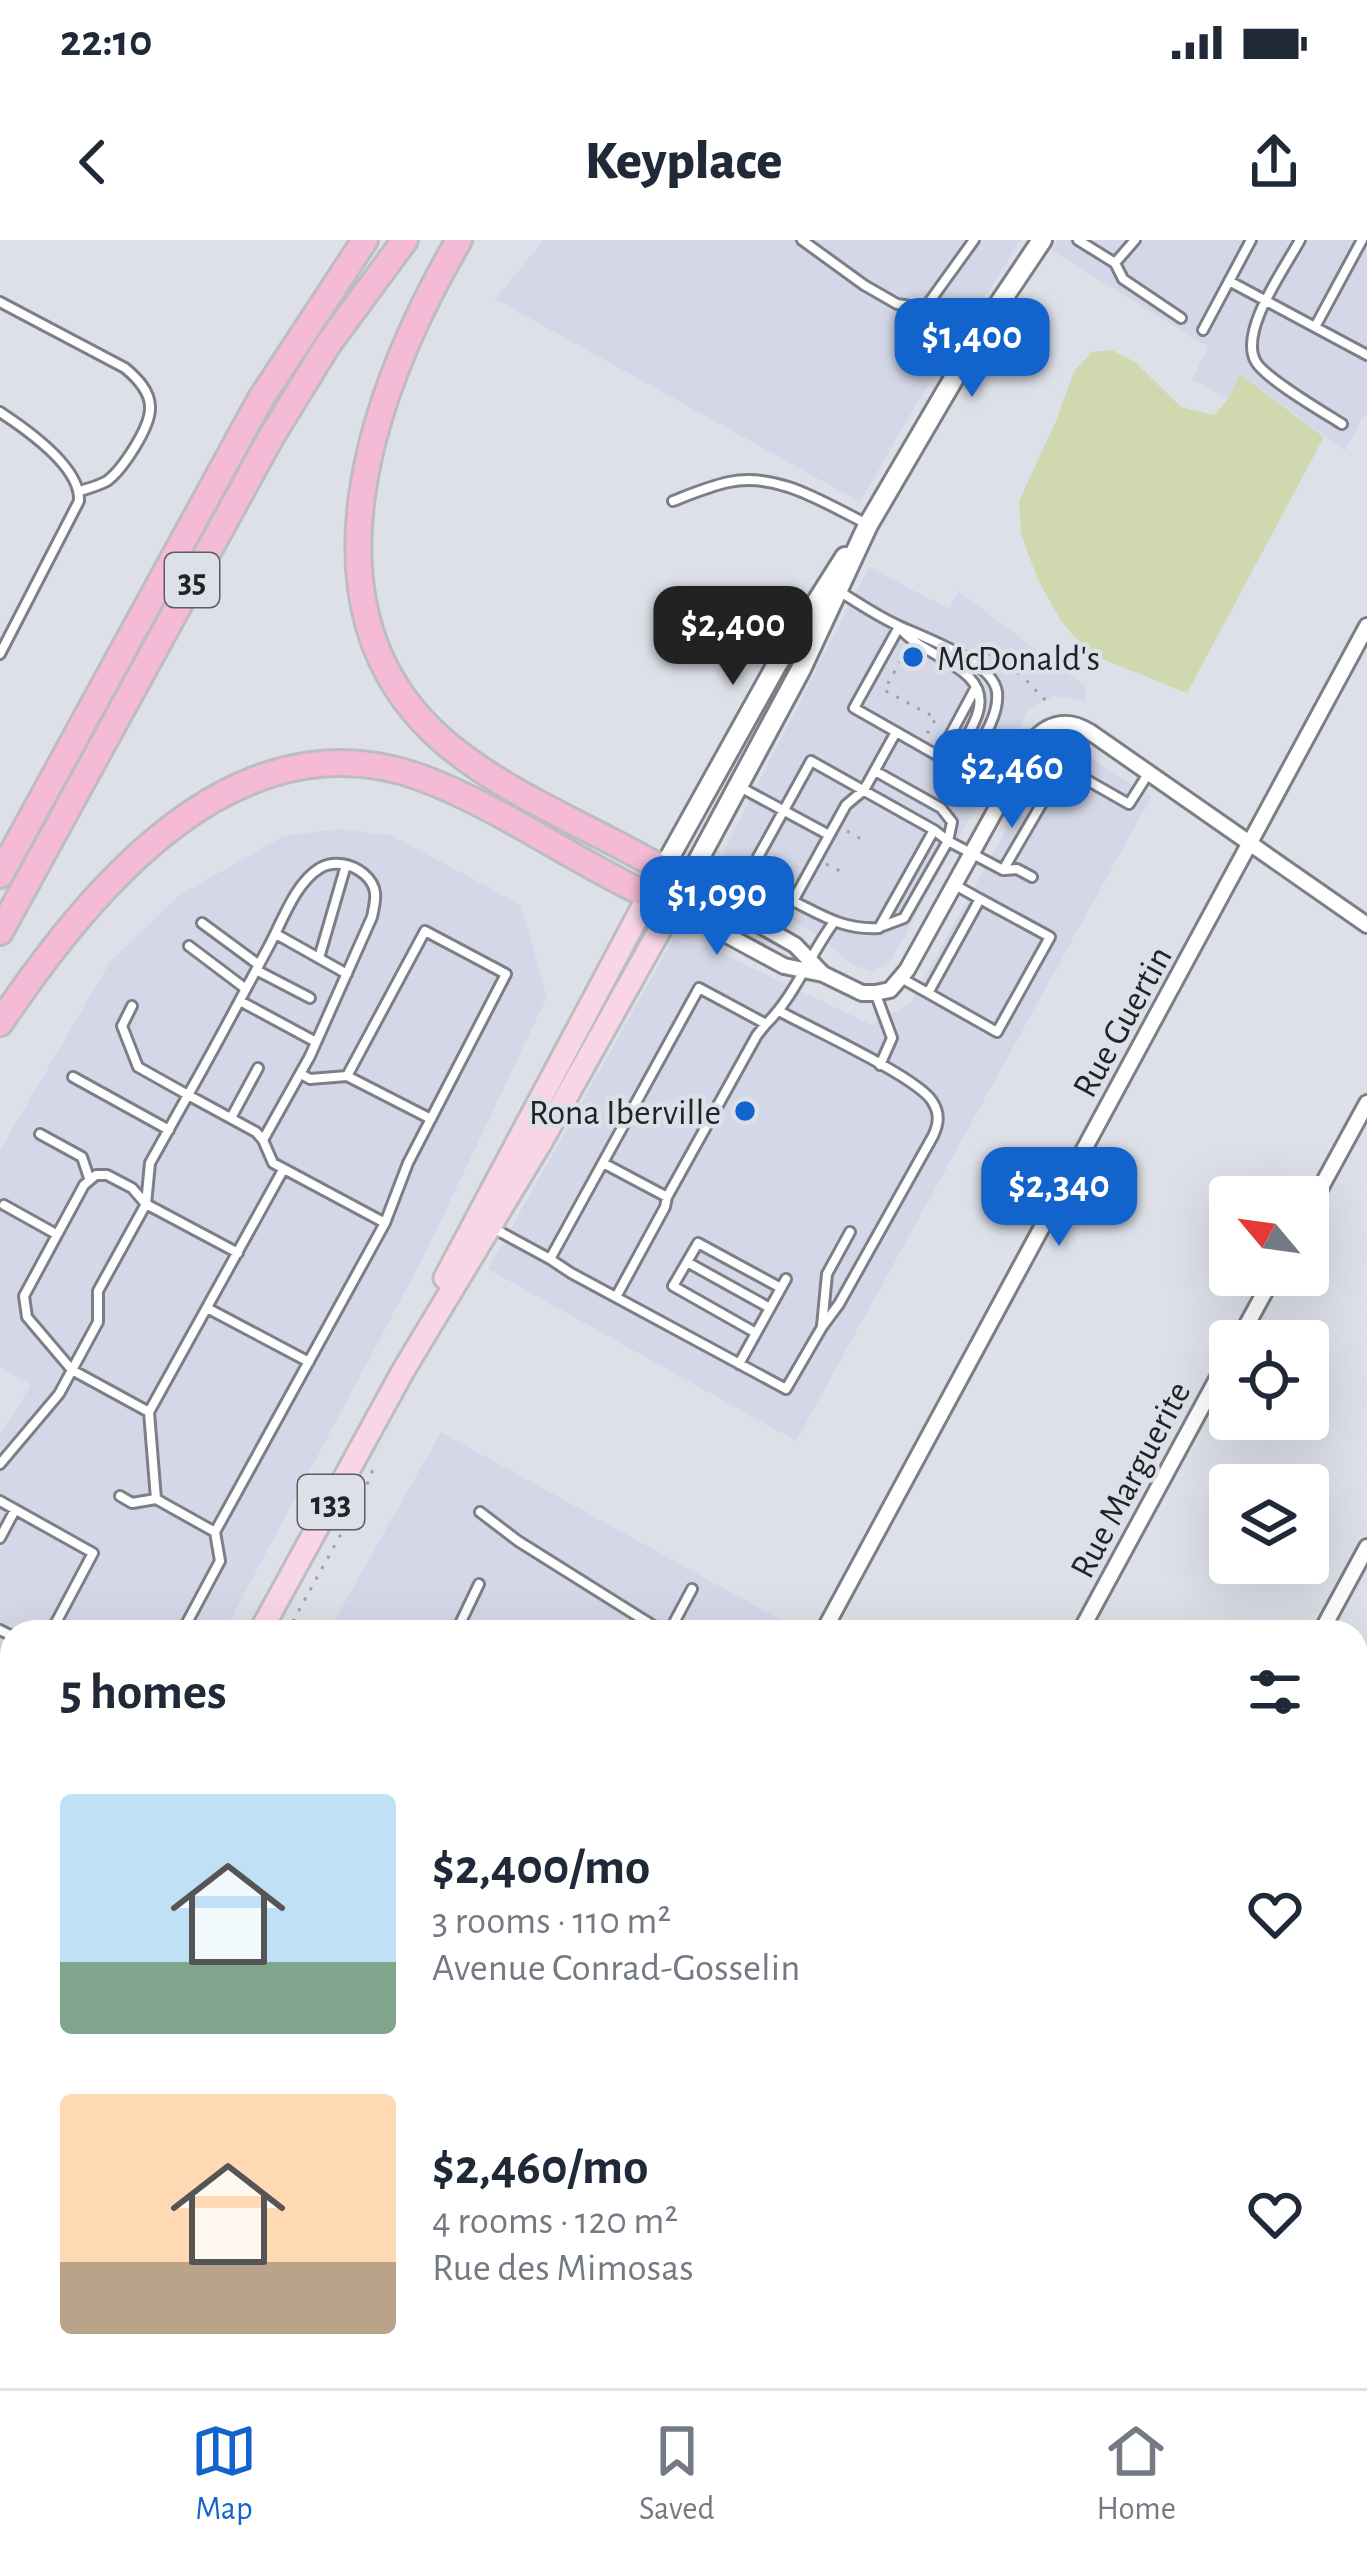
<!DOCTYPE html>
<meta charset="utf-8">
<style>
body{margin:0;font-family:"Alegreya Sans",sans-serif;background:#f6f6f7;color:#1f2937;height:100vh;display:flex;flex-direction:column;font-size:45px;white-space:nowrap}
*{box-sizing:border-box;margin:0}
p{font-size:39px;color:#747a83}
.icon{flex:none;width:66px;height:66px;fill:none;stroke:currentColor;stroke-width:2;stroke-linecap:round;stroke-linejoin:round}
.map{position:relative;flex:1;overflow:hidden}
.side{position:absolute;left:0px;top:1380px;width:1368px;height:768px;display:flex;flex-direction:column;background:#fff;border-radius:36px 36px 0 0;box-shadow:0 12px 48px #0002}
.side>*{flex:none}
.needle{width:78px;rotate:299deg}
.controls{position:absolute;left:1209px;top:936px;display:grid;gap:24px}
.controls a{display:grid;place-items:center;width:120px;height:120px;border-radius:12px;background:#fff;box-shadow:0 12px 48px #0002;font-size:60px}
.price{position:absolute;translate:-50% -102px;padding:0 27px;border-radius:24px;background:#1363cd;color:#fff;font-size:39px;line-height:78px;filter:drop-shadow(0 3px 6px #0008)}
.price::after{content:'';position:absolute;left:50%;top:72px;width:36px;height:27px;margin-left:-18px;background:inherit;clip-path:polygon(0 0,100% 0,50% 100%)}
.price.selected{background:#222;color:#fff}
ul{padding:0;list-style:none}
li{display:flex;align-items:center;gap:36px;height:300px;padding:0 60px}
li span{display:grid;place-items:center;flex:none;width:336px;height:240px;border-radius:12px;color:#555}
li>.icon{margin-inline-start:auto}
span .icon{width:144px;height:144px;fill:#fffc;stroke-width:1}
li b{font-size:51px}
h2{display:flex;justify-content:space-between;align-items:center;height:144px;padding:0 60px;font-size:51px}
.status{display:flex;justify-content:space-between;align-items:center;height:84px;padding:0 60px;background:#fff;direction:ltr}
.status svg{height:33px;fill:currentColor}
header{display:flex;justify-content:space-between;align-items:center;height:156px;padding:0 60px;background:#fff;font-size:54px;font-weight:800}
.tabs{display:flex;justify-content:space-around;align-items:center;height:168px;border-top:3px solid #e0e1e3;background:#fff;font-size:33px;color:#747a83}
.tabs a{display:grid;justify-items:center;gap:6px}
.tabs .selected{color:#1363cd}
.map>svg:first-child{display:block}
.built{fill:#d4d7e8}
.green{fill:#d0d8af}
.water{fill:#689ab5}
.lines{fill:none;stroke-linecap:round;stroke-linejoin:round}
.service-casing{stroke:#7d7f87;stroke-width:14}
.minor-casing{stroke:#7d7f87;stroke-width:20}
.tertiary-casing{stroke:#7d7f87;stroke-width:24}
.primary-casing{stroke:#bdbdbe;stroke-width:27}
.motorway-casing{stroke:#bdbdbe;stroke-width:30}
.path{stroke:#9fa1a8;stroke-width:3;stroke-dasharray:3 9;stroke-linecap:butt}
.service{stroke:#fff;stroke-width:8}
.minor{stroke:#fff;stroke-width:14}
.tertiary{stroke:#fff;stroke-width:18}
.primary{stroke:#f9d6e6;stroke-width:21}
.motorway{stroke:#f5bad5;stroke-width:24}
.poi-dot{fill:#1363cd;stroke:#dee0e9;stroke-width:4.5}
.labels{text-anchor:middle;stroke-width:9;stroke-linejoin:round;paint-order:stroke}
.shield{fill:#dee0e9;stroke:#5a5c60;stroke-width:3}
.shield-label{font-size:33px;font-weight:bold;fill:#222326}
.poi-label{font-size:36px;fill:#222326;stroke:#dee0e9;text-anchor:start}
.street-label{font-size:36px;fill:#222326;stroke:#dee0e9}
</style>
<div class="status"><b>22:10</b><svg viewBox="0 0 49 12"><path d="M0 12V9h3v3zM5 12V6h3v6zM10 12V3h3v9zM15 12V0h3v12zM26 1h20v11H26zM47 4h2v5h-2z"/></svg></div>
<header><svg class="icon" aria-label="back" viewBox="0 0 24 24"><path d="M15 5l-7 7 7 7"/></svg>Keyplace<svg class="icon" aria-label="share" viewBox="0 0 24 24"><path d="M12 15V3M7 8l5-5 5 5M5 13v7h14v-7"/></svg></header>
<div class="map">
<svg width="1367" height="2148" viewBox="0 0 1367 2148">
<rect width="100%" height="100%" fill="#dee0e9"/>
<path class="built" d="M544 0H1021L914 168 860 262 495 59Z
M1058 0H1367V175H1364L1345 211 1241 134 1228 159 1192 139 1208 107 1051 10Z
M869 327 949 369 958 351 1086 447V461L1054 456 1030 468 890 722 872 732 851 724 813 692 729 644 724 610Z
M1072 505 1151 557 796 1201 488 1029 673 700 708 707 872 785 911 762 1048 514Z
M337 589 391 595 521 665 547 757 425 1014 224 1392H12V1444L0 1437V1195L31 1145 0 1127V910L110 722 178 656 284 596Z
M441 1192 801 1391 328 1392Z"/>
<path class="green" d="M1112 110 1135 122 1181 167 1214 175 1228 159 1240 134 1324 197 1187 453 1090 414 1061 381 1038 340 1021 294 1019 261 1056 181 1074 131 1092 112Z"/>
<path class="water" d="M1356 1867H1367V2148H0V1947L12 1946V2136H1356Z"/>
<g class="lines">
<g class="service-casing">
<path id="service" d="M802 0 864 45 897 64 925 68
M1078 0 1115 23 1135 0
M1300 0C1285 28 1238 92 1256 122 1266 139 1323 172 1342 184
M1115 23 1123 39 1181 78
M1229 41 1367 115
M0 62 125 128C137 138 150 151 150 167 151 187 122 230 107 241 98 246 89 248 80 251
M1315 87 1362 0
M1203 90 1251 0
M972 103 925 68 974 0
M0 172C26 189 81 227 79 261L0 414
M673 261C691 254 710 246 729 242 779 232 824 263 867 284
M839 351C858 363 877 376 897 385 922 397 993 421 997 452 1000 479 976 508 963 530L854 468 899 387
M900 388C923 418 991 427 978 472 973 490 960 507 951 523
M939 516 975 449
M875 531 941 568 952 582 948 601 904 678 880 687
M740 547 829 595
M934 590 948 601 1003 630 1059 534 1071 531 1129 564 1148 534
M1005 630 1017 629 1032 637
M793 661 765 647 758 617 811 521 934 590 879 688C844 690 823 676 793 661L846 565 864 550 896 492
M202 683 259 725
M276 694 347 734
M189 706 246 749
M319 718 346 625
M256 730 310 758
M901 738 928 753 980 659 955 645
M928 753 997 792 1050 697 980 659
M876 755 892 798 880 825
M240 761 316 802
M132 766 122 786 138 827 188 855C216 806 242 756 269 706 282 682 295 643 320 628 334 620 352 624 364 634 379 647 376 659 372 677L310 816 263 900
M301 834 310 839 347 836
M73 837 169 890
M231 878 258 828
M40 894 82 917 89 938
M603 923 667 957 757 795 766 784
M4 965 56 994
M385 983 408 923 506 734 425 691 347 836 431 879
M491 987 550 1019 699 748 766 784C795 756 810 714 834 682
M550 1019 571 1033 786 1149 822 1087 839 1064 933 896C939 883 940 873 932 861 917 837 810 788 779 771
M687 1022 770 1068
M616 1057 665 967 667 957
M207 1068 309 1122
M822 1086 827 1034 850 992
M756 1093 673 1046 698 1003 781 1048
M739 1124 786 1039
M149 1172 283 930
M0 1224 59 1154 98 1082V1051L146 964 150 923 188 855 256 892 263 900 273 923 385 983 215 1292 156 1259 149 1172 72 1130 27 1077 24 1056 84 945 96 935H107L132 948 146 964 238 1013
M120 1256 132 1263 156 1259
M0 1261 93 1313 51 1392
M480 1272 518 1301 663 1392
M0 1298 15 1270
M0 1390 12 1396
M182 1392 220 1321 215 1292
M456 1392 479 1344
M669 1392 692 1349
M0 1472 12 1478
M0 1593 12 1587
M0 1640 12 1638"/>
</g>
<g class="minor-casing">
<path id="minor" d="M686 643 795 705 823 734
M673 666 784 726 823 734 862 753H875L890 750 907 730 1036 497C1053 481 1071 480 1090 492L1367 685
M1308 971 1367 863
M1238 1101 1274 1035
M823 1392 1367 386
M1080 1392 1230 1115
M1321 1392 1367 1307"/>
</g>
<g class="tertiary-casing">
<path id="tertiary" d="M663 629 776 426 845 317
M686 643 801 429 868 285 985 85 1042 0
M1356 1700 1367 1701"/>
</g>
<g class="primary-casing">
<path id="primary" d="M445 1038 663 629
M260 1392 403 1131 541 902 681 652
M0 1714 12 1713"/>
</g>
<g class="motorway-casing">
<path id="motorway" d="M459 0C375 145 291 366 441 499 509 559 608 593 686 643
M0 635 260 160 365 0
M0 692 270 199 329 103 405 0
M0 783C91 648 237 470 422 538 510 571 586 631 673 666"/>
</g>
<path class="path" d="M977 407 1020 434 1050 465
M907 410 884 450 936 478 927 494
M847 591 861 599
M826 624 840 631
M287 1392 363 1254 374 1227"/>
<use href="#service" class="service"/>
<use href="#minor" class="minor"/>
<use href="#tertiary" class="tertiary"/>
<use href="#primary" class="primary"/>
<use href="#motorway" class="motorway"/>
</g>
<g class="poi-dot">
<circle cx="913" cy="417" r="12"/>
<circle cx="745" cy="871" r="12"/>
</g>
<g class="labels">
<g class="shield">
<rect x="165" y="313" width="54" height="54" rx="9"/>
<rect x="298" y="1235" width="66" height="54" rx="9"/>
</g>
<g class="shield-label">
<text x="192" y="352">35</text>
<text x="331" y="1274">133</text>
</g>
<g class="poi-label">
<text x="937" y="430">McDonald's</text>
<text x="721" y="884" text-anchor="end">Rona Iberville</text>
</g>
<g class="street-label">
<text transform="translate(1121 781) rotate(-61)" y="13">Rue Guertin</text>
<text transform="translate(1129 1239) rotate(-62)" y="13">Rue Marguerite</text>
</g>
</g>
</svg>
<div class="controls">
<a><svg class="needle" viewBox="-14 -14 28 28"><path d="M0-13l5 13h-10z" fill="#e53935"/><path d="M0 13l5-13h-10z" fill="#747a83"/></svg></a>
<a><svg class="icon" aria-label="locate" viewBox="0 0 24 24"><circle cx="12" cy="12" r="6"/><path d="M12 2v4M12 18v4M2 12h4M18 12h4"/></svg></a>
<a><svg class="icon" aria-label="layers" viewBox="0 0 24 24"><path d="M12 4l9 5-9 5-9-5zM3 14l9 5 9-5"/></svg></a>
</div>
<b class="price" style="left:972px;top:160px">$1,400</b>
<b class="price selected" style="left:733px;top:448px">$2,400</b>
<b class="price" style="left:1012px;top:591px">$2,460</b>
<b class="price" style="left:717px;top:718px">$1,090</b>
<b class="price" style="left:1059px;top:1009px">$2,340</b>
<section class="side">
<h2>5 homes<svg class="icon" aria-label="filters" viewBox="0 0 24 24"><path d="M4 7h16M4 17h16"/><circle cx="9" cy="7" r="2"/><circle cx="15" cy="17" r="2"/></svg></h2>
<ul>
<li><span style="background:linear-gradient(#bfe0f5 70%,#7fa58c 0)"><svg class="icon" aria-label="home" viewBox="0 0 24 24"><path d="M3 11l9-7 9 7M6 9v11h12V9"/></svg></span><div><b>$2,400/mo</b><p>3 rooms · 110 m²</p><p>Avenue Conrad-Gosselin</p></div><svg class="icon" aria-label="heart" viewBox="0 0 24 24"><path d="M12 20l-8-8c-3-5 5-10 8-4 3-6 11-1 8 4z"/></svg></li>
<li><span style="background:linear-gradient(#ffd9b3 70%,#b9a48a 0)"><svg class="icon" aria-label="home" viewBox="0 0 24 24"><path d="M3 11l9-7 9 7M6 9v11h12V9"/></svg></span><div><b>$2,460/mo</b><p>4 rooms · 120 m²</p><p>Rue des Mimosas</p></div><svg class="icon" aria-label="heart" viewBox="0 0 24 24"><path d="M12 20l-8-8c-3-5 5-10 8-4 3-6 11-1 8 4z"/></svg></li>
</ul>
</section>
</div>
<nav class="tabs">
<a class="selected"><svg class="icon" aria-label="map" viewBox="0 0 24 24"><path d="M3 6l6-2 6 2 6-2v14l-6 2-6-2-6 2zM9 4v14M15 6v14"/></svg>Map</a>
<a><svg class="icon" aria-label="saved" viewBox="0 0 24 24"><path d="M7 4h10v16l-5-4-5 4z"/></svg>Saved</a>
<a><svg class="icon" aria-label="home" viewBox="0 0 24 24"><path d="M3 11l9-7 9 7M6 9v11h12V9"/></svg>Home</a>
</nav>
